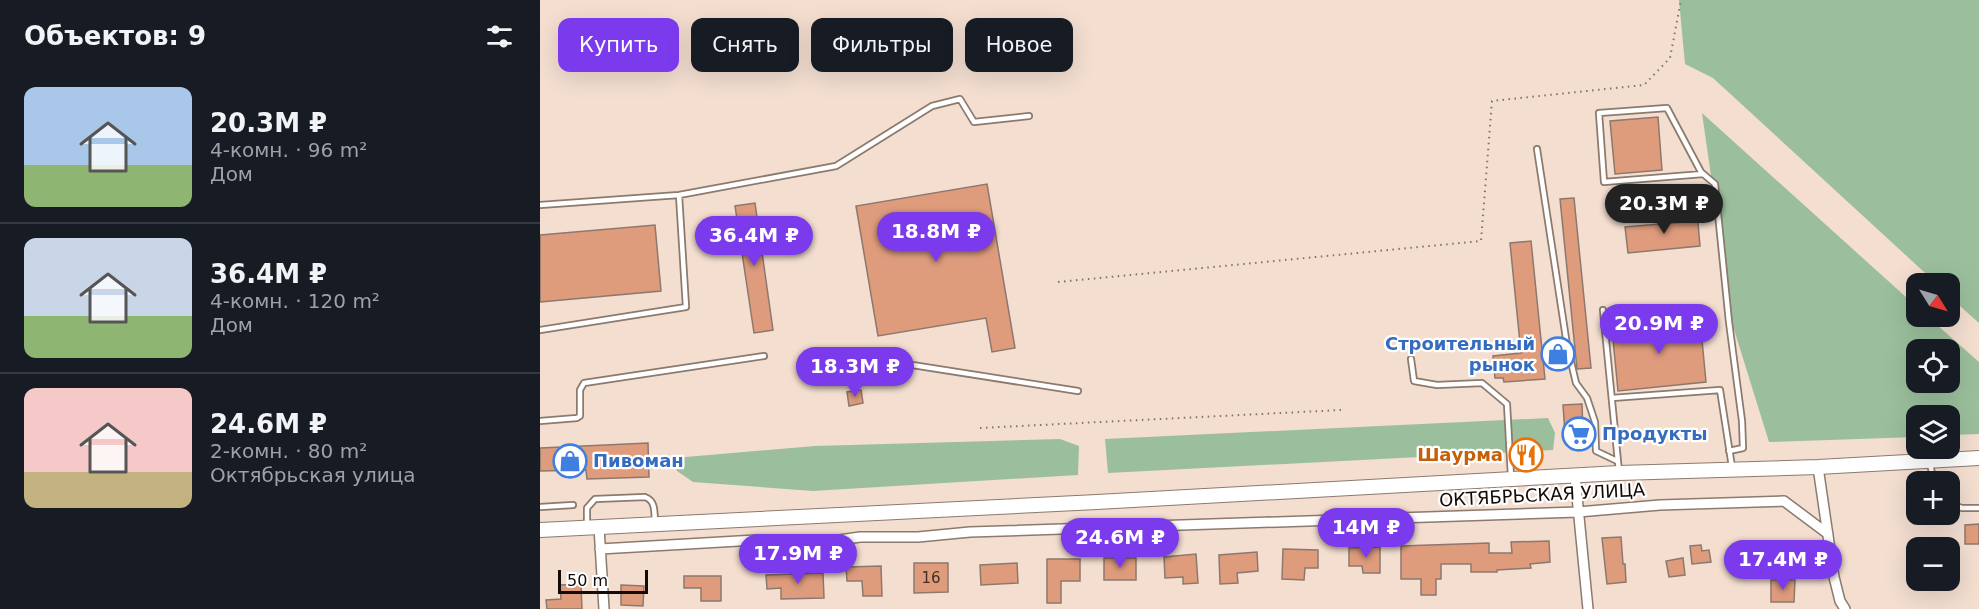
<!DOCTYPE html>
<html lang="ru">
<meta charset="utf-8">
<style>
body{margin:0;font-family:"DejaVu Sans",sans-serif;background:#242831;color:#f1f3f6;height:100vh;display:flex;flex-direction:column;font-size:22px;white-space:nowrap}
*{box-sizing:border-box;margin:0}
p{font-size:20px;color:#9ea1a6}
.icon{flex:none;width:33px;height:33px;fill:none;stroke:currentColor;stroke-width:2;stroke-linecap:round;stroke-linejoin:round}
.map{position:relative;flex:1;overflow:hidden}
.drawer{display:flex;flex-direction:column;background:#171b24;width:540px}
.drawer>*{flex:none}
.guide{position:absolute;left:18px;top:18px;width:570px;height:54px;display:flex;gap:12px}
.needle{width:39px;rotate:127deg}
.tools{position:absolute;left:1366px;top:273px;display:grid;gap:12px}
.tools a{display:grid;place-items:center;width:54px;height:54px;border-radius:12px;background:#171b24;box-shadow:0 6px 24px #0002;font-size:30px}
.scale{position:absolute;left:18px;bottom:15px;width:90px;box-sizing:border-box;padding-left:6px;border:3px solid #120b07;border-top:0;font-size:16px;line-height:21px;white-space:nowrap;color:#120b07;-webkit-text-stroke:4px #fff;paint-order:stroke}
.price{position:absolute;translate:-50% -51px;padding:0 14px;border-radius:21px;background:#7c3aed;color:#fff;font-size:20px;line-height:39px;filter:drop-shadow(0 2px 3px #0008)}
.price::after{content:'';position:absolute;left:50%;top:36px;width:18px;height:14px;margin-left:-9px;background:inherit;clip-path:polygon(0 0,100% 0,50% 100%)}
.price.on{background:#222;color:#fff}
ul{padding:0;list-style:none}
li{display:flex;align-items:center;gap:18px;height:150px;padding:0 24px}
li+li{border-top:2px solid #363941}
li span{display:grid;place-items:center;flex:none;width:168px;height:120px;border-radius:12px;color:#555}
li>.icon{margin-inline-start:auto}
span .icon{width:72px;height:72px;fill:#fffc;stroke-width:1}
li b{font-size:26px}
h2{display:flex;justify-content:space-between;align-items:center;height:72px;padding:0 24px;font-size:26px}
.chip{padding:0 21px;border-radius:12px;background:#171b24;box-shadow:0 6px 24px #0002;font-size:21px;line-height:54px}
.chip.on{background:#7c3aed;color:#fff}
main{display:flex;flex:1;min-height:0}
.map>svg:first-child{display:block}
.green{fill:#9bbf9c;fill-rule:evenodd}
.building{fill:#de9c7d;stroke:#8d786e;stroke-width:1.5}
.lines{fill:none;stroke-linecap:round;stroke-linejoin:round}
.lane-casing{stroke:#8c7a6d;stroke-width:8}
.street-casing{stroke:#8c7a6d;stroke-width:12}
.secondary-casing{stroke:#8c7a6d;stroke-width:16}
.path{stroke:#807269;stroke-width:2;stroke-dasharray:1.5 4.5;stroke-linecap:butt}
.lane{stroke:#fff;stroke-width:4.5}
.street{stroke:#fff;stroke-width:9}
.secondary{stroke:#fff;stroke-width:14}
.labels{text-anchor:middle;stroke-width:4.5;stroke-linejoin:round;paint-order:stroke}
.number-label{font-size:15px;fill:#452f24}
.shop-label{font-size:18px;font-weight:bold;fill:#366cbe;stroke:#fff;text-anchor:start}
.food-label{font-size:18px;font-weight:bold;fill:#c56008;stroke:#fff;text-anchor:end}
.street-label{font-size:18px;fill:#120b07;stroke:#fff}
</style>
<main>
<section class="drawer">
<h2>Объектов: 9<svg class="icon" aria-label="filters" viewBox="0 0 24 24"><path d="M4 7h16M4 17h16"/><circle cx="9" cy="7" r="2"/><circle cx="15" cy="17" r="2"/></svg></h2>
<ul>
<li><span style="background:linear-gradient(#a9c7e8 65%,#8fb573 0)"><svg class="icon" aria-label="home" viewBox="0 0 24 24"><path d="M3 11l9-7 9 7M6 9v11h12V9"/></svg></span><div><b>20.3M ₽</b><p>4-комн. · 96 m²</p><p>Дом</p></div></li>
<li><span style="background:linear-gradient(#c9d6e8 65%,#8fb573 0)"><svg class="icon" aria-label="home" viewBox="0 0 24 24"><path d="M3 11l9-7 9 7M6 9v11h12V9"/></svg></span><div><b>36.4M ₽</b><p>4-комн. · 120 m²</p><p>Дом</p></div></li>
<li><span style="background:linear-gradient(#f6c9c9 70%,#c2b280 0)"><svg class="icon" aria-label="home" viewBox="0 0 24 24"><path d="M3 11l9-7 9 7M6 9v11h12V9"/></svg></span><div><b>24.6M ₽</b><p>2-комн. · 80 m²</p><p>Октябрьская улица</p></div></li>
</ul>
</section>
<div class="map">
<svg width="1439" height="609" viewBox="0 0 1439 609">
<rect width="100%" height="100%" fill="#f3ded0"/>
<path class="green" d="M1139 0H1439V323L1410 297V284L1396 283 1173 78 1145 64Z
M1162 113 1377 307V316L1388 317 1439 362V434L1410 435V416H1377V437L1229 442 1192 323ZM1377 350H1410V382H1377Z
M1008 418 1015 433 1013 450 568 473 565 439Z
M520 439 539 446 538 475 273 491 153 482 137 471 134 458 275 446Z"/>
<path class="building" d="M1118 117 1122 170 1075 174 1070 121Z
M447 184 475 348 452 352 446 318 338 336 316 206Z
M1034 198 1051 368 1037 369 1020 199Z
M215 203 233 330 214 333 195 206Z
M1157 211 1160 246 1088 253 1085 227 1144 222 1143 212Z
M115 225 121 291 0 302V235Z
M991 241 1005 379 964 382 963 378H955L953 356 981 353 970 243Z
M1160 319 1166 382 1078 391 1072 329 1081 328V325L1105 322V325Z
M321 390 323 403 309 406 307 392Z
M1042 404 1043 433 1039 434V441H1030V434H1025L1023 405Z
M108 443 109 477 47 479 46 470 0 471V448Z
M1439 524V544H1425V525Z
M1081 537 1083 564H1085L1086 582 1067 584 1062 538Z
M1009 541 1010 562 990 564 991 568 957 570V572H931V564H901V579H896V595H881V579H861V546L949 543V553H972L971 542Z
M1161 545 1162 551 1169 550 1171 562 1152 564 1150 546Z
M840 547V573H823L822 566H809V548Z
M743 549 778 550V568H765L764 580 742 579Z
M717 552 718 571 697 573 698 583 680 584 679 555Z
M656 554 658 583 643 584V577L625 578 624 557Z
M564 558H596V580H564Z
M1143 558 1145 575 1129 577 1126 561Z
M507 559H540V581H521V603H507Z
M374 563H408V592L374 593Z
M477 563 478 583 441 585 440 565Z
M341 566 342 596H323L322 581H307L306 567Z
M283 573 284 598 241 599V588L227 589 226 575Z
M144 576H181V601H161V588H144Z
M1231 580H1255L1254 602H1231Z
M41 584 42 609H7L6 600 21 599 20 585Z
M81 585 104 586 103 606 81 605Z"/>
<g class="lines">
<g class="lane-casing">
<path id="lane" d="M997 149 1027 345 1036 383 1047 398 1055 422 1056 451 1077 461
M1163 174 1064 182 1059 113 1127 108 1161 172 1175 184 1189 322 1202 421 1203 448 1189 451
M0 205 139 195 296 166 392 106 420 99 434 122 489 116
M1063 310 1079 472
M0 330 146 307 139 195
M871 359 874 381 897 385 942 383 967 404 971 477
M366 364 538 391
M1072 398 1180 390 1192 467
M0 421 37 418 40 416V390L44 383 224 356
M1390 464 1394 482
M1410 504 1422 508H1439
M0 507 33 505
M47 525V508L55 499 105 497C116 501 114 512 115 521"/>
</g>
<g class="street-casing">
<path id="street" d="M1278 467 1294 577 1300 601 1305 609
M1035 476 1048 609
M59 527 64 609
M60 549 216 540 278 543 320 537H378L430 532 1038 512 1120 505 1244 501 1288 534"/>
</g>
<g class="secondary-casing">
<path id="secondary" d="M0 530 557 502 1079 473 1278 467 1439 458"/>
</g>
<path class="path" d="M518 282 941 241 952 101 1104 85 1130 58 1141 0
M440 428 801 410"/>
<use href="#lane" class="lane"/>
<use href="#street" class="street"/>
<use href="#secondary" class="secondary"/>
</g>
<defs>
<g id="shop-ring" transform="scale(1.725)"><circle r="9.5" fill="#fff" stroke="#3f7fe0" stroke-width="1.5"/><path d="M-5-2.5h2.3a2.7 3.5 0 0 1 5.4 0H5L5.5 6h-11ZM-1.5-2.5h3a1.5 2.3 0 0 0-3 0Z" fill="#3f7fe0"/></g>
<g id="supermarket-ring" transform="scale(1.725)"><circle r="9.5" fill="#fff" stroke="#3f7fe0" stroke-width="1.5"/><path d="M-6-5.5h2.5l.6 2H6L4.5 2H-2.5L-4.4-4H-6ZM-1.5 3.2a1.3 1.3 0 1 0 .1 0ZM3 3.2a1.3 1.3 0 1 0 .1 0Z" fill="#3f7fe0"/></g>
<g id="restaurant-ring" transform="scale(1.725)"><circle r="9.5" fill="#fff" stroke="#e8710a" stroke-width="1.5"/><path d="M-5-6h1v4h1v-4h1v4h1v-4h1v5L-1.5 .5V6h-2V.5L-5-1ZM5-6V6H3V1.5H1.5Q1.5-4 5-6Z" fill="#e8710a"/></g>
</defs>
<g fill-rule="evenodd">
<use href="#shop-ring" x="1018" y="354"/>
<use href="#supermarket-ring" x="1039" y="434"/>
<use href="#restaurant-ring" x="986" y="455"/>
<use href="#shop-ring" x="30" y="461"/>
</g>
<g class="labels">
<g class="number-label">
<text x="391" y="583">16</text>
</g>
<g class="shop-label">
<text x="995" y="350" text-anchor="end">Строительный<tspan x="995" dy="21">рынок</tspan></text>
<text x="1062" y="440">Продукты</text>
<text x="53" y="467">Пивоман</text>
</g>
<g class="food-label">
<text x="963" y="461">Шаурма</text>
</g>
<g class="street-label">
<text transform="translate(1002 495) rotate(-3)" y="6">ОКТЯБРЬСКАЯ УЛИЦА</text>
</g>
</g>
</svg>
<div class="tools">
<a><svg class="needle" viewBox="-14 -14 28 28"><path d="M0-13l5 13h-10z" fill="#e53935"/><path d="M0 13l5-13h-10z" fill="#9ea1a6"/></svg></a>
<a><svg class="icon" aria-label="locate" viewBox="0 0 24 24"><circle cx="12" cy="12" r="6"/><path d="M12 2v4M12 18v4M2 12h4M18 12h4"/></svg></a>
<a><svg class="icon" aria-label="layers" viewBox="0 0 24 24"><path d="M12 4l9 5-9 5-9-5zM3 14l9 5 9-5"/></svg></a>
<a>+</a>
<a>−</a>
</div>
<div class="scale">50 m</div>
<b class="price on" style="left:1124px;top:235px">20.3M ₽</b>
<b class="price" style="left:396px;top:263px">18.8M ₽</b>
<b class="price" style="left:214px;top:267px">36.4M ₽</b>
<b class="price" style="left:1119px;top:355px">20.9M ₽</b>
<b class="price" style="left:315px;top:398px">18.3M ₽</b>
<b class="price" style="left:826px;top:559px">14M ₽</b>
<b class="price" style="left:580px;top:569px">24.6M ₽</b>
<b class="price" style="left:258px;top:585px">17.9M ₽</b>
<b class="price" style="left:1243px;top:591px">17.4M ₽</b>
<div class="guide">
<a class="chip on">Купить</a>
<a class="chip">Снять</a>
<a class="chip">Фильтры</a>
<a class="chip">Новое</a>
</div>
</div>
</main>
